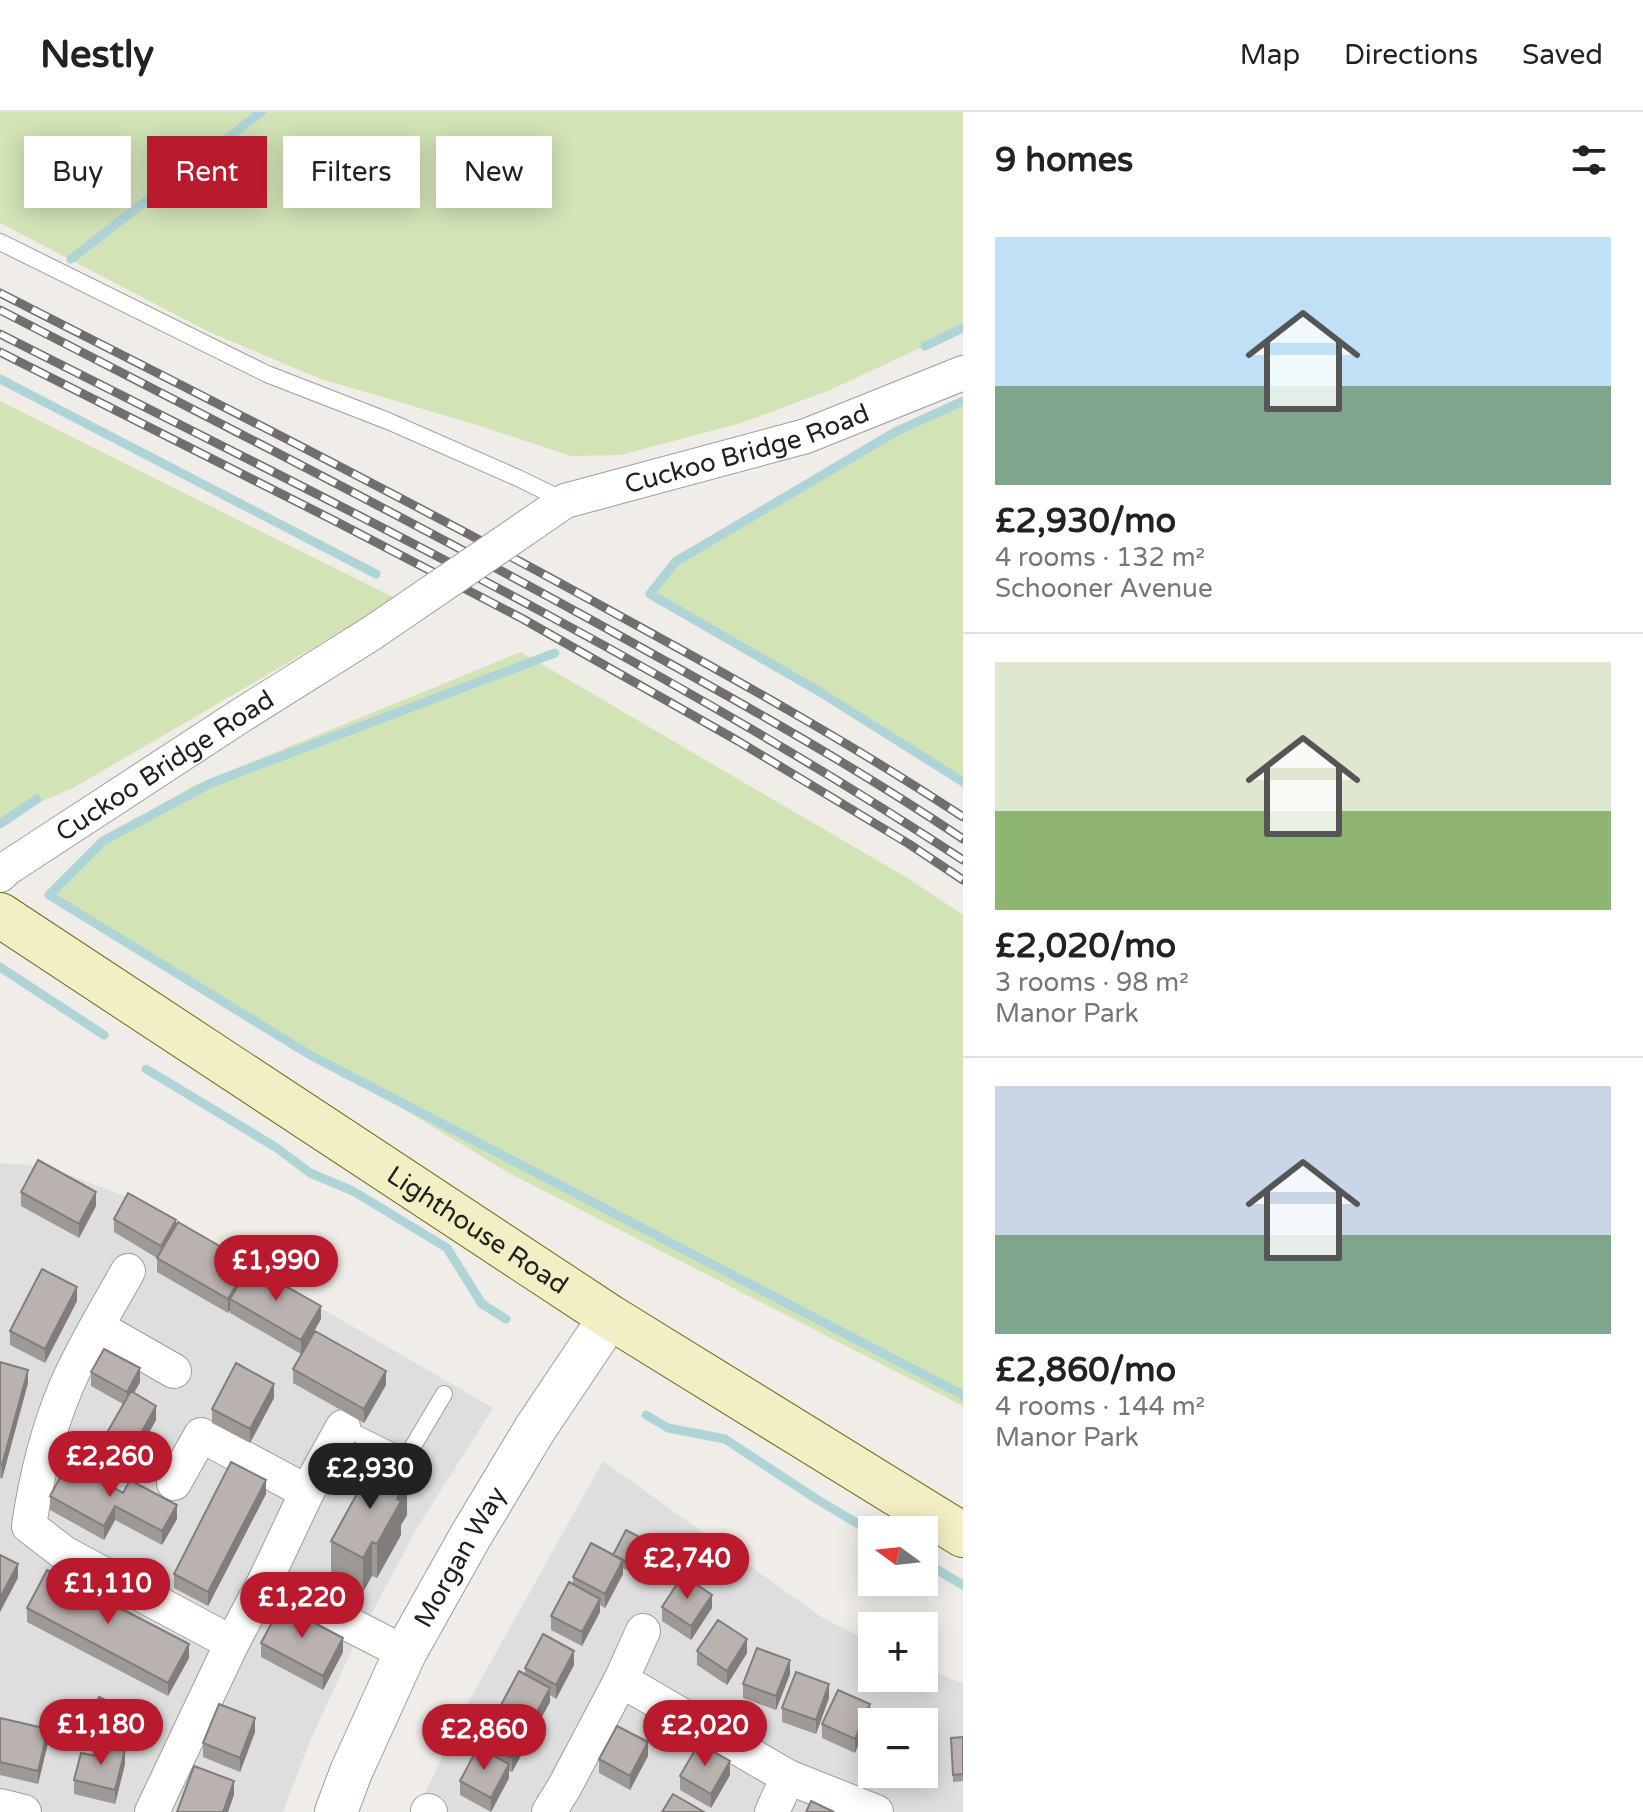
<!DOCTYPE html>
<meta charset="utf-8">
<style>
body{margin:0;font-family:"Varela Round",sans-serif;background:#f2f2f2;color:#222;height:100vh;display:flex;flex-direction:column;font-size:30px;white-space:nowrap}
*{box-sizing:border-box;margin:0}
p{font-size:26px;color:#767676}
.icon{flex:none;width:44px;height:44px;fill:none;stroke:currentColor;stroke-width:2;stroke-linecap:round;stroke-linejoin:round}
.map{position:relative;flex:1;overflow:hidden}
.drawer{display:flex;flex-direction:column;background:#fff;width:680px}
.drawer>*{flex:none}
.hud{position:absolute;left:24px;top:24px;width:760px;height:72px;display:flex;gap:16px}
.needle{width:52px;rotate:285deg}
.buttons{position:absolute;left:858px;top:1404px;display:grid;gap:16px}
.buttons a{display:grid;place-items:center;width:80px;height:80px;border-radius:0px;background:#fff;box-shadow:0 4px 20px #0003;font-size:40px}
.price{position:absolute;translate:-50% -68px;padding:0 18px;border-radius:28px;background:#b91a2d;color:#fff;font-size:26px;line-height:52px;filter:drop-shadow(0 2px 4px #0008)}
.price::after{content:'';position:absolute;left:50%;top:48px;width:24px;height:18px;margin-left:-12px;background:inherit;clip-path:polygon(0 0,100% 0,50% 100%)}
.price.selected{background:#222;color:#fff}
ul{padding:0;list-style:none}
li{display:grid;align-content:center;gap:16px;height:424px;padding:0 32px}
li+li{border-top:2px solid #e0e0e0}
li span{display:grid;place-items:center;height:248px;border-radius:0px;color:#555}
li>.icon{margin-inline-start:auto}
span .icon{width:144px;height:144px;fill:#fffc;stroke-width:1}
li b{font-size:34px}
h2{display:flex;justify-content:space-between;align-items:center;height:96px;padding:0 32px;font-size:34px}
.pill{padding:0 28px;border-radius:0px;background:#fff;box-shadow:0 4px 20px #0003;font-size:28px;line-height:72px}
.pill.selected{background:#b91a2d;color:#fff}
header{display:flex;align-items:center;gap:48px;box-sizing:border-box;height:112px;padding:0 40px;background:#fff;border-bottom:2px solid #e0e0e0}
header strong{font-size:38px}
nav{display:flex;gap:44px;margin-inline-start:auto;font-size:28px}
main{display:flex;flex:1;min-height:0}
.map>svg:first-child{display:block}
.residential{fill:#dfdede;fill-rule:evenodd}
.grass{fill:#d2e3b6}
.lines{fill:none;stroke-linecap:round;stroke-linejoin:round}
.stream{stroke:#afd4d8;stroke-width:9}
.service-casing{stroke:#9e9e9e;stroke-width:18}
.minor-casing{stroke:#9e9e9e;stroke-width:36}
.tertiary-casing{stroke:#9e9e9e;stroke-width:44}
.secondary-casing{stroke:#6d6c13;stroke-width:46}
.service{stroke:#fff;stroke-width:16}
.minor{stroke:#fff;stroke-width:34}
.tertiary{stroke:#fff;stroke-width:42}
.secondary{stroke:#f2efc5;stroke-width:44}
.rail-casing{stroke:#6f6f6f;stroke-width:9}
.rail{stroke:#fff;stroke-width:6;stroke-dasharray:18;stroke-linecap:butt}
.minor-bridge-casing{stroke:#9e9e9e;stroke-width:36;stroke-linecap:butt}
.minor-bridge{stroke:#fff;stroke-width:34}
.wall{fill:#9f9996}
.shaded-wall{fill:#827d7a}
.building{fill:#b9b2af;stroke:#827d7a;stroke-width:2}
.labels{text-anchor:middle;stroke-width:6;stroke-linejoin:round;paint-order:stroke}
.street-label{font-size:26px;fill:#212121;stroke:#fff}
</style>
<header>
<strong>Nestly</strong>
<nav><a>Map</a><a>Directions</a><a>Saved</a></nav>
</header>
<main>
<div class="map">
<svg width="963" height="1700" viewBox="0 0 963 1700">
<rect width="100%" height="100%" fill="#f0ede9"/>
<path class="residential" d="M0 1051 29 1053 64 1061 135 1088 493 1296 417 1416 351 1540 310 1629 283 1700H0Z
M603 1349 820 1504 872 1531V1566H924V1557L963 1571V1700H416L469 1589ZM872 1610H924V1662H872Z"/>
<path class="grass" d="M0 0H963V216L830 278 741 311 621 343 571 344 474 312 321 267 209 220 0 111Z
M0 289 397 487 73 676 0 707Z
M963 289V670L820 580 650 482 675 450 897 319Z
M521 540 909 767 963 803V1294L509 1061 52 784 113 720 195 673Z"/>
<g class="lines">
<path class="stream" d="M71 147 261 0
M925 234 963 216
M0 267 376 462
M963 289 897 319 675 450 650 482 820 580 963 670
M555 541 211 671 103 729 49 783 310 943 963 1283
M0 712 37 687
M0 855 104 923
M146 957 277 1036 310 1061 353 1079 447 1136 482 1192 506 1207
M646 1303 668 1316 725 1327 818 1388 872 1420
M924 1450 963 1473"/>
<g class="service-casing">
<path id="service" d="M0 130 267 262 388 309 518 366 565 389
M343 1315 406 1346 444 1282"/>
</g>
<g class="minor-casing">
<g id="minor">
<path id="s1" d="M533 411 565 389 806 324 963 261"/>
<path id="s2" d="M0 763 6 757 240 604 372 521"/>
<path d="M128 1159C107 1197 83 1235 66 1275 47 1320 36 1366 29 1414L64 1441 232 1531"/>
<path d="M97 1215 174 1259"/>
<path d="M174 1371 201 1323 307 1380"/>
<path d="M265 1469 307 1380 343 1315"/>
<path d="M621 1568 643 1519"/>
<path d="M788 1665 876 1700"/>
<path d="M0 1694 24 1700"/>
<path d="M428 1699 430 1700"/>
<path d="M152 1700 232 1531 265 1469 405 1541"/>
<path d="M549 1700 565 1674 621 1568 788 1665 772 1700"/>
</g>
</g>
<g class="tertiary-casing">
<g id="tertiary">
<path id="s3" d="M336 1700 351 1660 405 1541 470 1425 535 1317 610 1205"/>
</g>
</g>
<g class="secondary-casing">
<g id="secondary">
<path id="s4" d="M0 803 610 1205 963 1423"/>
</g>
</g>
<use href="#service" class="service"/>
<use href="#minor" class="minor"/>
<use href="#tertiary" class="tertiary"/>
<use href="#secondary" class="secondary"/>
<g class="rail-casing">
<path id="rail" d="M0 181C207 286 415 391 618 503 735 567 852 632 963 705
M0 198C211 307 423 414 631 530 743 592 856 655 963 727
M0 222C326 387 657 547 963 748
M0 240 337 410 523 507 738 629 909 732 963 768"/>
</g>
<use href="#rail" class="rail"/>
<g class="minor-bridge-casing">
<path id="minor-bridge" d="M372 521 533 411"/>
</g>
<use href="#minor-bridge" class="minor-bridge"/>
</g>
<path class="wall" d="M21 1080 96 1094 79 1126 21 1094Z
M114 1107 176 1113 249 1155 321 1207 301 1242 230 1201V1198L228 1201 157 1160V1146L114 1120Z
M77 1189 45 1251 10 1233V1219Z
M0 1250 28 1271 2 1367 0 1366Z
M293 1257 386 1273 364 1311 293 1271Z
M91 1260 140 1270 134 1281 156 1308 130 1355 104 1340V1326L123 1292 91 1274Z
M274 1286 250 1331 212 1311V1297Z
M123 1381 177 1407 162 1433 115 1408 104 1428 50 1398V1384Z
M266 1382 208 1494 174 1476V1462Z
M407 1403 401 1413V1423L377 1466 372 1464 363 1480 331 1463V1429Z
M658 1442 644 1467 623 1456V1462L605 1496 600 1493V1500L582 1534 551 1518V1504L573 1472V1465L613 1443Z
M662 1495 712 1496 691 1528 662 1509Z
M27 1496 189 1546 168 1584 27 1510Z
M261 1531 343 1540 323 1578 261 1545Z
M697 1539 747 1541 727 1573 697 1553Z
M574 1553 556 1587 550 1583V1590L532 1623 530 1622V1627L512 1660 509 1659V1666L491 1700 460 1683V1669L480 1636V1630L501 1597V1593L525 1562V1556Z
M790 1562 776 1598 743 1586V1572Z
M829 1586 816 1622 782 1610V1596Z
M870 1592 855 1641 822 1626V1612Z
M873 1597 896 1605V1610H872V1656L859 1652V1638Z
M0 1606 48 1631 38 1672 0 1663Z
M87 1611H125L114 1635 125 1652 115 1692 74 1682V1668L97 1644 104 1633 87 1625Z
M255 1620 240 1660 203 1645V1631Z
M963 1625V1669L953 1670 951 1626Z
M648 1644 630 1678 599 1661V1647Z
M895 1662H922L918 1674 895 1666Z
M730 1663 711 1696 680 1678V1664Z"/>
<path class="shaded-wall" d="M96 1080V1094L79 1126V1112Z
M176 1108V1122L161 1148V1134Z
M249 1151V1165L230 1187V1198L228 1201V1187Z
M77 1175V1189L45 1251V1237Z
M321 1194V1207L301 1242V1228Z
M140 1256V1270L127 1294V1280Z
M28 1258V1271L2 1367V1353Z
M386 1259V1273L364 1311V1297Z
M274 1272V1286L250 1331V1317Z
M156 1294V1308L130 1355V1341Z
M266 1368V1382L208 1494V1480Z
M407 1369V1403L401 1413V1423L377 1466V1432L397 1387Z
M177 1393V1407L162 1433V1419Z
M115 1394V1408L104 1428V1414Z
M372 1430V1464L363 1480V1446Z
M658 1435V1442L644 1467V1460Z
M623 1448V1462L605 1496V1482Z
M18 1452V1466L0 1500V1486Z
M712 1483V1496L691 1528V1514Z
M600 1487V1500L582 1534V1520Z
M343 1526V1540L323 1578V1564Z
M747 1527V1541L727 1573V1559Z
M189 1532V1546L168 1584V1571Z
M574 1539V1553L556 1587V1573Z
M790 1548V1562L776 1598V1584Z
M829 1572V1586L816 1622V1608Z
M550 1576V1590L532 1623V1609Z
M870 1592V1606L855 1641V1627Z
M125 1597V1611L113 1637V1623Z
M255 1606V1620L240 1660V1646Z
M530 1613V1627L512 1660V1646Z
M48 1617V1631L38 1672V1659Z
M931 1618V1632L924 1654V1641Z
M648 1630V1644L630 1678V1664Z
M125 1638V1652L115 1692V1678Z
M730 1649V1663L711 1696V1682Z
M509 1652V1666L491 1700V1686Z
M918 1662H922L918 1674Z
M234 1669V1683L228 1700H223Z"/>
<path class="building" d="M38 1048 96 1080 79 1112 21 1080Z
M128 1081 176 1108 161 1134 114 1107Z
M178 1110 249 1151 228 1187 157 1146Z
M250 1154 321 1194 301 1228 230 1187Z
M42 1157 77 1175 45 1237 10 1219Z
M315 1219 386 1259 364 1297 293 1257Z
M104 1237 140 1256 127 1280 91 1260Z
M0 1250 28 1258 2 1353 0 1352Z
M236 1251 274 1272 250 1317 212 1297Z
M131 1279 156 1294 130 1341 104 1326Z
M231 1350 266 1368 208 1480 174 1462Z
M68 1351 123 1381 130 1368 177 1393 162 1419 115 1394 104 1414 50 1384Z
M374 1351 407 1369 397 1387 401 1389 377 1432 372 1430 363 1446 331 1429Z
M626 1418 658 1435 644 1460 613 1443Z
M591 1431 623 1448 605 1482 573 1465Z
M0 1443 18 1452 0 1486Z
M47 1458 189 1532 168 1571 27 1496Z
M683 1463 712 1483 691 1514 662 1495Z
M569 1470 600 1487 582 1520 551 1504Z
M281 1493 343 1526 323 1564 261 1531Z
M718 1508 747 1527 727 1559 697 1539Z
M543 1522 574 1539 556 1573 525 1556Z
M757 1536 790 1548 776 1584 743 1572Z
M519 1559 550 1576 532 1609 501 1593Z
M796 1560 829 1572 816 1608 782 1596Z
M838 1578 870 1592 855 1627 822 1612Z
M99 1585 125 1597 113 1623 87 1611Z
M219 1592 255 1606 240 1646 203 1631Z
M498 1596 530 1613 512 1646 480 1630Z
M873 1597 896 1605 894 1610H872V1643L859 1638Z
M0 1606 48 1617 38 1659 0 1650Z
M617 1614 648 1630 630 1664 599 1647Z
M924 1616 931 1618 924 1641Z
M963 1625V1662L953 1663 951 1626Z
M699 1631 730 1649 711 1682 680 1664Z
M100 1632 125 1638 115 1678 74 1668 81 1641 97 1644Z
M478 1635 509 1652 491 1686 460 1669Z
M194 1654 234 1669 223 1700H177Z
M673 1682 704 1700H662Z
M811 1689 834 1700H806Z"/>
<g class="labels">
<g class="street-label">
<text dy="9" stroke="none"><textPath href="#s1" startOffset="228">Cuckoo Bridge Road</textPath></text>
<text dy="9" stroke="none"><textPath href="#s2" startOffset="198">Cuckoo Bridge Road</textPath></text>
<text dy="9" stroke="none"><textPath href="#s4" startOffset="572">Lighthouse Road</textPath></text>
<text dy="9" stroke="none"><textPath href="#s3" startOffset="284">Morgan Way</textPath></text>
</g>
</g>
</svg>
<div class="buttons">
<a><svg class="needle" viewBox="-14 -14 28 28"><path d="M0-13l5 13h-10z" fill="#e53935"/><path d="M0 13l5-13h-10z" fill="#767676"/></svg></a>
<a>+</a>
<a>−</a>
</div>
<b class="price" style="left:276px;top:1191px">£1,990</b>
<b class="price" style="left:110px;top:1387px">£2,260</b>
<b class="price selected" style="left:370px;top:1399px">£2,930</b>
<b class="price" style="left:687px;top:1489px">£2,740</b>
<b class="price" style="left:108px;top:1514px">£1,110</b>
<b class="price" style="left:302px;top:1528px">£1,220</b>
<b class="price" style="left:101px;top:1655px">£1,180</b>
<b class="price" style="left:705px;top:1656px">£2,020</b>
<b class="price" style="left:484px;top:1660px">£2,860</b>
<div class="hud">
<a class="pill">Buy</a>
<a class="pill selected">Rent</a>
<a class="pill">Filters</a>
<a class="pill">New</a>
</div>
</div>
<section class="drawer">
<h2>9 homes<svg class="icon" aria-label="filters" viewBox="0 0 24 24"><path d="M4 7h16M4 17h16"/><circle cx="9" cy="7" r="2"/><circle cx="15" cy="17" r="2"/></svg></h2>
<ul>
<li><span style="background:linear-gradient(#bfe0f5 60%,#7fa58c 0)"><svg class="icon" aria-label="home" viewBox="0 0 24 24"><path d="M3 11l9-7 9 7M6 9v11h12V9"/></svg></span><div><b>£2,930/mo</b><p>4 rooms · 132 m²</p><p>Schooner Avenue</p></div></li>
<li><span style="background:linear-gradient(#dfe7d0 60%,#8fb573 0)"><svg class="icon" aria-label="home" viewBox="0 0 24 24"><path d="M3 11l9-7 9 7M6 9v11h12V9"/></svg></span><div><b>£2,020/mo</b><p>3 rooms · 98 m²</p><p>Manor Park</p></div></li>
<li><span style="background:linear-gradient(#c9d6e8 60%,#7fa58c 0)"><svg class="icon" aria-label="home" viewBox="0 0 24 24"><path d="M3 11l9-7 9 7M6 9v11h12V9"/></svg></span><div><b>£2,860/mo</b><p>4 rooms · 144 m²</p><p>Manor Park</p></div></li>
</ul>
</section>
</main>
